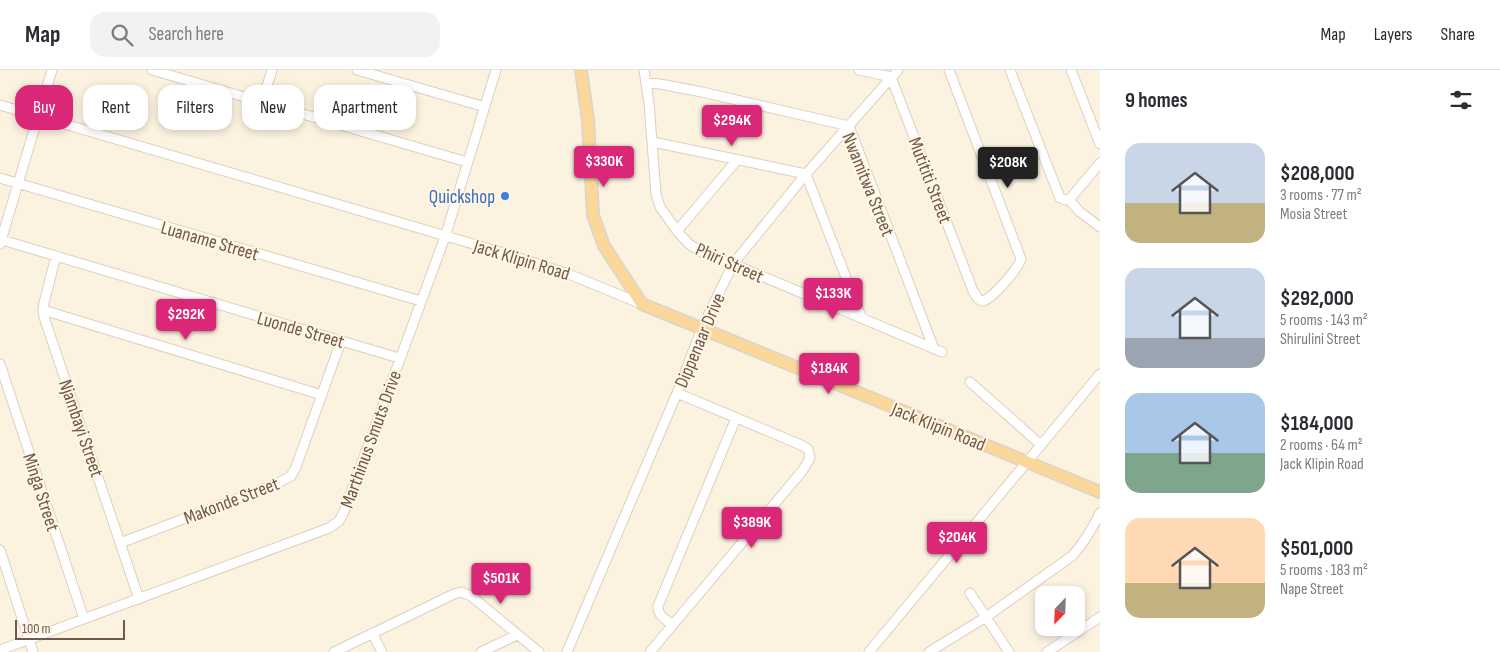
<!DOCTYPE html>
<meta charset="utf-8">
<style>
body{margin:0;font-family:"Sofia Sans Condensed",sans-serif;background:#f2f2f3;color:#2b2b33;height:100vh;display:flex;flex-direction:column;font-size:19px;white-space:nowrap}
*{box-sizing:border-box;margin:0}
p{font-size:16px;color:#7c7c81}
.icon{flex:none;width:28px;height:28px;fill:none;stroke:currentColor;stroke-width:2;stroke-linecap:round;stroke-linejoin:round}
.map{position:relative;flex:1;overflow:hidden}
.details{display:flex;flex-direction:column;background:#fff;width:400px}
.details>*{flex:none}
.guide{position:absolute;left:15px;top:15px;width:475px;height:45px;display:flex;gap:10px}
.needle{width:32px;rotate:203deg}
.buttons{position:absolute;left:1035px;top:516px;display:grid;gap:10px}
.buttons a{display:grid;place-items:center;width:50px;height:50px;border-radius:10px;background:#fff;box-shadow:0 2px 8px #0003;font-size:25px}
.scale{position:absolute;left:15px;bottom:12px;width:110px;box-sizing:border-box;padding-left:5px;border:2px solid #725848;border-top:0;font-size:14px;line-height:18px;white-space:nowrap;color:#725848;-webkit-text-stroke:4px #fff6e6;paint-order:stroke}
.price{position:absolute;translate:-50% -42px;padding:0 11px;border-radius:5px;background:#db2777;color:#fff;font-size:16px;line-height:32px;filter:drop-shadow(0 1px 2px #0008)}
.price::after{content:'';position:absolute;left:50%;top:30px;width:15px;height:11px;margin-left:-8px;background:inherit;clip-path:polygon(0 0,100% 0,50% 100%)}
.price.active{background:#222;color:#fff}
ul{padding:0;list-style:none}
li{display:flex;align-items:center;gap:15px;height:125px;padding:0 25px}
li span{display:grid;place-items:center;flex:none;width:140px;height:100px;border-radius:15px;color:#555}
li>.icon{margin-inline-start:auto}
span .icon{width:60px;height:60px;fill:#fffc;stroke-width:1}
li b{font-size:21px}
h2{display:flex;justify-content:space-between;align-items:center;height:60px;padding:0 25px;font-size:21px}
.chip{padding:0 18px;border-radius:15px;background:#fff;box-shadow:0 2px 8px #0003;font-size:18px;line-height:45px}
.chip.active{background:#db2777;color:#fff}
header{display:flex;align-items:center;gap:30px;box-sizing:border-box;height:70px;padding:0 25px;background:#fff;border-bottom:1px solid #e1e1e2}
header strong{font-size:24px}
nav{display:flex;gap:28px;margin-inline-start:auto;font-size:18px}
.search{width:350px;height:45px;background:#f2f2f3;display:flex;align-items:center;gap:12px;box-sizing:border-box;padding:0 18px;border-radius:15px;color:#7c7c81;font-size:19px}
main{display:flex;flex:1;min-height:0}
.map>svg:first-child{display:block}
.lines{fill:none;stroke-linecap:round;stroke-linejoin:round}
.minor-casing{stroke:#e0cebd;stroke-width:11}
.major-casing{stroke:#dad4cf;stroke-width:14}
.minor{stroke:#fff;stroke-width:9}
.major{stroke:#fbd799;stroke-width:11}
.shop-dot{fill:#3f7fe0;stroke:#fff6e6;stroke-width:2}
.labels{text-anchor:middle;stroke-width:4;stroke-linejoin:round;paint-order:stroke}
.street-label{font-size:19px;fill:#725848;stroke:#fff6e6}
.shop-label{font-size:19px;fill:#366cbe;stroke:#fff6e6;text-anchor:end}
</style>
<header>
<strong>Map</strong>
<div class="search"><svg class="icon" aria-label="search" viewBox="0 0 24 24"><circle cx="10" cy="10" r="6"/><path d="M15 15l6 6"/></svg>Search here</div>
<nav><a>Map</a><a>Layers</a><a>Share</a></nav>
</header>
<main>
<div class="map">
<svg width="1100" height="582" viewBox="0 0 1100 582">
<rect width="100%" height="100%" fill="#fcf2e0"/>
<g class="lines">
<g class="minor-casing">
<path id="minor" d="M152 0 467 92
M357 0 485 37
M644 0 649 33 656 124 660 137 677 161 689 174 703 183 733 194 942 282
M859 0 891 7 973 221 978 229 983 231C994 227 1018 199 1021 189L949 0
M1010 0 1060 128 1065 130H1069L1100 93
M1071 0 1100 74
M646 13 660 14 702 22 849 56 934 279
M262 32 272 0
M0 35 497 181 566 203 642 234
M653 72 806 104 862 249
M0 108 421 231
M1069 130 1080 142 1100 157
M677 161 737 90
M2 170 399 288
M0 174 52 0
M56 186 44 233 43 240 44 247 139 529
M43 240 322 325
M0 294 84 549
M970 312 1041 375
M120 473 276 414 291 406 296 397 341 271
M0 480 33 582
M970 523 1009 582
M673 555C666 550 657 545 658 536L736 348
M372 563 382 582
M0 580 329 458 339 451 343 444 445 167 496 0
M334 582 454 524 461 522 471 526 539 582
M481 582 517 565
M567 582 677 323 702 258 733 194 806 104 898 0
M650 582 803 400 810 388 808 379 801 375 677 323
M869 582 1100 304
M929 582 986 547 1072 486C1084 473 1092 459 1100 443
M1047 582 1100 547"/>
</g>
<g class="major-casing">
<path id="major" d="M581 0 588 50 593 145 604 176 642 234 1100 422"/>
</g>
<use href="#minor" class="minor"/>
<use href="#major" class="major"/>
</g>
<circle class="shop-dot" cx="505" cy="126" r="5"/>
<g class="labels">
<g class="street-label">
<text transform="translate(931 110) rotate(69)" y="7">Mutititi Street</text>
<text transform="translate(869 114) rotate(68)" y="7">Nwamitwa Street</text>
<text transform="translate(210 170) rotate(16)" y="7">Luaname Street</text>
<text transform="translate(522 189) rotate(17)" y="7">Jack Klipin Road</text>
<text transform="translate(730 192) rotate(24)" y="7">Phiri Street</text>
<text transform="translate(301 259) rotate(16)" y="7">Luonde Street</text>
<text transform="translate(699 270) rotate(-67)" y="7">Dippenaar Drive</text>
<text transform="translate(939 356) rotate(22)" y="7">Jack Klipin Road</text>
<text transform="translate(82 358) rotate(71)" y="7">Njambayi Street</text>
<text transform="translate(370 369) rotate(-70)" y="7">Marthinus Smuts Drive</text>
<text transform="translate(42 422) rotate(72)" y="7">Minga Street</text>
<text transform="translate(231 430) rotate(-21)" y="7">Makonde Street</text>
</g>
<g class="shop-label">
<text x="495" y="133">Quickshop</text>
</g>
</g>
</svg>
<div class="buttons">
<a><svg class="needle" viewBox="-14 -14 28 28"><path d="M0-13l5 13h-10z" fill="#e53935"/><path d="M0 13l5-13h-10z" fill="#7c7c81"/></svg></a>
</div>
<div class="scale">100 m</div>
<b class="price" style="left:732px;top:77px">$294K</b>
<b class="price" style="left:604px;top:118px">$330K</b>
<b class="price active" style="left:1008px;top:119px">$208K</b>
<b class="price" style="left:833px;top:250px">$133K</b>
<b class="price" style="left:186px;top:271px">$292K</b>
<b class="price" style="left:829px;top:325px">$184K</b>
<b class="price" style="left:752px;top:479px">$389K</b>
<b class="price" style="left:957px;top:494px">$204K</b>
<b class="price" style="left:501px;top:535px">$501K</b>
<div class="guide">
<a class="chip active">Buy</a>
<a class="chip">Rent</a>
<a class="chip">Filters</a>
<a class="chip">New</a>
<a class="chip">Apartment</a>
</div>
</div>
<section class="details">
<h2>9 homes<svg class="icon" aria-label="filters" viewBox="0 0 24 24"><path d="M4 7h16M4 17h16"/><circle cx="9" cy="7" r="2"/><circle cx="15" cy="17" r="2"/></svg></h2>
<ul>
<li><span style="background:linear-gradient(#c9d6e8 60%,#c2b280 0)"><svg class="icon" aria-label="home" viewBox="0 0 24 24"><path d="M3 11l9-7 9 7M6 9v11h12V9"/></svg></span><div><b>$208,000</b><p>3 rooms · 77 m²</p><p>Mosia Street</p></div></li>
<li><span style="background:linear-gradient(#c9d6e8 70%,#9aa5b1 0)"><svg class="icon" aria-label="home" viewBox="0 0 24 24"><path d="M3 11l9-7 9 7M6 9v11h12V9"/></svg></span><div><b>$292,000</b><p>5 rooms · 143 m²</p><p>Shirulini Street</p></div></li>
<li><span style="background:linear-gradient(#a9c7e8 60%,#7fa58c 0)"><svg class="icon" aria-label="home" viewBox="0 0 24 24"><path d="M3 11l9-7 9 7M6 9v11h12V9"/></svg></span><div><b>$184,000</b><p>2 rooms · 64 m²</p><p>Jack Klipin Road</p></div></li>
<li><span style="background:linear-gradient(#ffd9b3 65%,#c2b280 0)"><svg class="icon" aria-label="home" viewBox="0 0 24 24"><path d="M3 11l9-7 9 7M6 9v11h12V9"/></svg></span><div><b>$501,000</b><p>5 rooms · 183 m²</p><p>Nape Street</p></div></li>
</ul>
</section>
</main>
